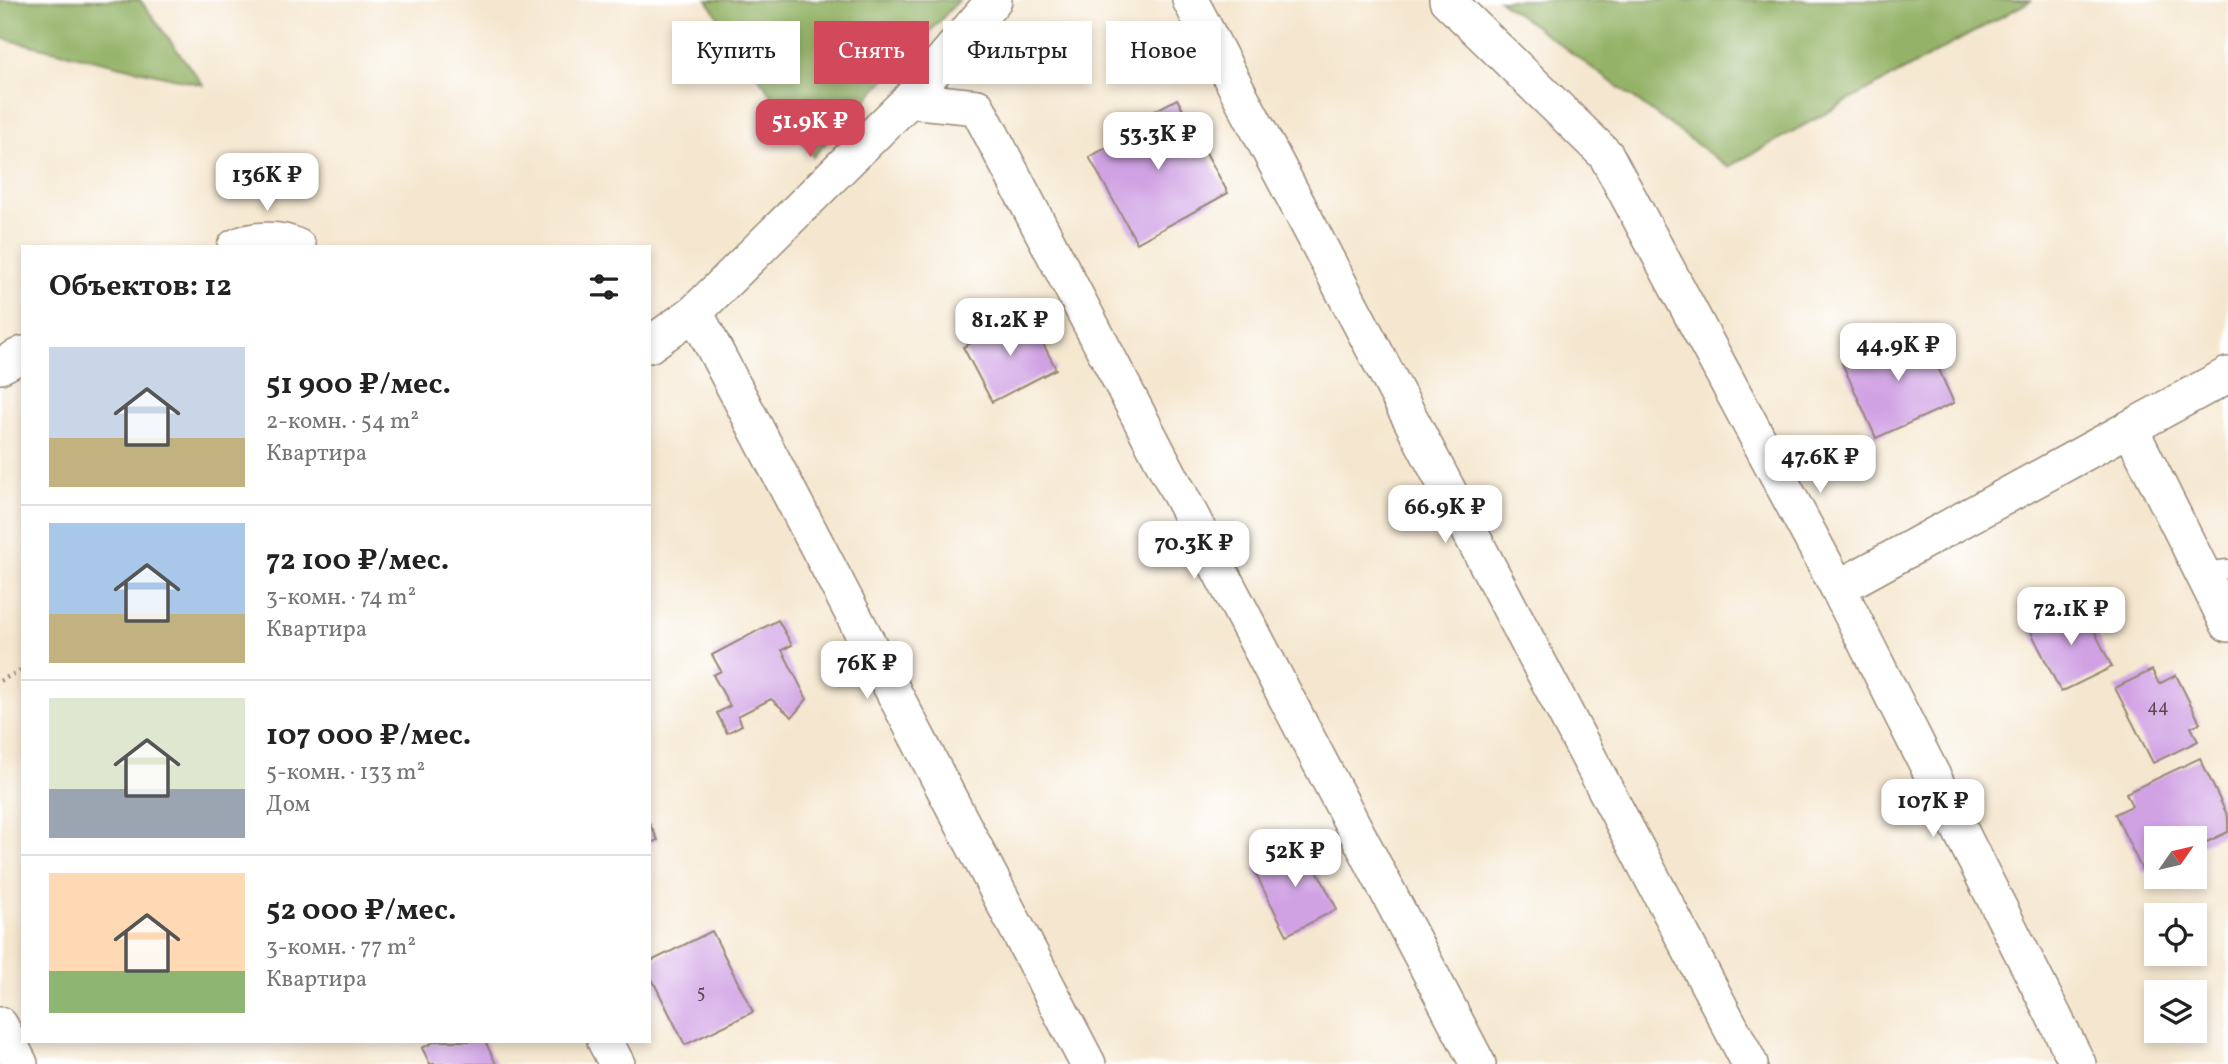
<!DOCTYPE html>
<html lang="ru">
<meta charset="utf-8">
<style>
body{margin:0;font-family:Vollkorn,serif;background:#f6f6f6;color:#222;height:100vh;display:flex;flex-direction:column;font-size:26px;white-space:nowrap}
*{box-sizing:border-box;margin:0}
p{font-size:23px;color:#767676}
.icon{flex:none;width:38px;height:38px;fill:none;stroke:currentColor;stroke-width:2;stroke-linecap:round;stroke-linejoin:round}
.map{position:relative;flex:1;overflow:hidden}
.sheet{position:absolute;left:21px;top:245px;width:630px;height:798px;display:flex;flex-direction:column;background:#fff;border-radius:0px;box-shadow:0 4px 10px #0003}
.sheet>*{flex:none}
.guide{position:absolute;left:672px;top:21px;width:665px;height:63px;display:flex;gap:14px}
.needle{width:46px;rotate:56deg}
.tools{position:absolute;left:2144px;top:826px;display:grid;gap:14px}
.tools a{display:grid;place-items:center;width:63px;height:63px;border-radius:0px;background:#fff;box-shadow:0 4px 10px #0003;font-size:35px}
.price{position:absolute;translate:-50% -60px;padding:0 16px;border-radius:14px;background:#fff;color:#222;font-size:23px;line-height:46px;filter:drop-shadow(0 2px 4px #0008)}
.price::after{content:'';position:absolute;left:50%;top:42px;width:21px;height:16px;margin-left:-10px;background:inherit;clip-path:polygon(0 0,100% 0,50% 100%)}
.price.on{background:#d1495b;color:#fff}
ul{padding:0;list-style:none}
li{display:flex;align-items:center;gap:21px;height:175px;padding:0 28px}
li+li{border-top:2px solid #e0e0e0}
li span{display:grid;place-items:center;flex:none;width:196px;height:140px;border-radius:0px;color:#555}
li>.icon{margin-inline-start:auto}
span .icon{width:84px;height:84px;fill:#fffc;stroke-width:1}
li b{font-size:30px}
h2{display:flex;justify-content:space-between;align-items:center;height:84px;padding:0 28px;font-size:30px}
.pill{padding:0 24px;border-radius:0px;background:#fff;box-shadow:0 4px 10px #0003;font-size:24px;line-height:63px}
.pill.on{background:#d1495b;color:#fff}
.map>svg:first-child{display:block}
.forest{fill:#94b367;stroke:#686e42;stroke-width:2}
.building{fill:#d0a2e4}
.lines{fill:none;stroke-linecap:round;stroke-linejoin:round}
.lane-casing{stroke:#988876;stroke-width:21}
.street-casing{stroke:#988876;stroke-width:38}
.path{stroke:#988876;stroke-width:4.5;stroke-dasharray:2 5;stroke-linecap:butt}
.lane{stroke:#fff;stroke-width:18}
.street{stroke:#fff;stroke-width:35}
.labels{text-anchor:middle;stroke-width:5;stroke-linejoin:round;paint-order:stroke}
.number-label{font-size:18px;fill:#604850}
</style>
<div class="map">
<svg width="2228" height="1064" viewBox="0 0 2228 1064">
<rect width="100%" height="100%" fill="#fff"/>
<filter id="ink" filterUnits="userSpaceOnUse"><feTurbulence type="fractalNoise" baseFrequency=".0143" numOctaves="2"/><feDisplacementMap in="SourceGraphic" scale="14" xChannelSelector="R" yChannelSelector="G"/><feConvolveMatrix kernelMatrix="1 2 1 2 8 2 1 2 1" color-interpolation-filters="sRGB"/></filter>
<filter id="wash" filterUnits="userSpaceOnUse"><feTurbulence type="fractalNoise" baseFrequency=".00686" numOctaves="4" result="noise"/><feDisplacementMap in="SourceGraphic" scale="28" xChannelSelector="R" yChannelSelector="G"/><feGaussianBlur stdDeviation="1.57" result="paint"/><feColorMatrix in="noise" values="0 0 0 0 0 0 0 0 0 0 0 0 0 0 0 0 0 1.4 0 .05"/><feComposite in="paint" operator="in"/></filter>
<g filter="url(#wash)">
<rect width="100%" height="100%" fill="#f5e7cf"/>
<path class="forest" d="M0 0H140L203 85 0 38Z
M707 0H959L813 157Z
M1499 0H2032L1728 167Z"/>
<g id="blocks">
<path class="building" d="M1177 99 1228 193 1137 243 1089 157 1125 138 1122 128Z
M1028 314 1056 369 992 402 963 347Z
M1920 328 1954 403 1876 438 1842 363Z
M2080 602 2112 667 2061 692 2029 628Z
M778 620 792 645 782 650 807 699 792 717 771 699 738 716 742 725 727 733 717 713 730 706 713 675 721 671 712 655Z
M2152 670 2159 684 2176 675 2200 723 2191 727 2198 741 2153 763 2115 688Z
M2200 758 2228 817V832L2194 848V838H2156V866L2143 872 2115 814 2132 806 2126 793Z
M649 823 658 840 649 844Z
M1303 844 1337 909 1287 935 1253 869Z
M712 931 753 1012 685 1045 649 973V962Z
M436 1041H485L496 1064H430L422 1048Z"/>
</g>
</g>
<g filter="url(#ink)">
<use href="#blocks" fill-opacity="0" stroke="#988876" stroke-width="2"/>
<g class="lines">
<g class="lane-casing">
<path id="lane" d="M2202 572 2228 569"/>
</g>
<g class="street-casing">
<path id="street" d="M1190 0 1750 1064
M1447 0 1606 155 1838 588 2130 428 2228 624
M909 100 977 107 1478 1064
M235 247C253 238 281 238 298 247
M695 312 1088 1064
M649 345 695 312 909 100 994 0
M0 366 23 354
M2130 428 2228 375
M1838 588 2078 1064
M0 1025 20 1064
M605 1041 617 1064"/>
</g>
<path class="path" d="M0 681 23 669"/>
<use href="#lane" class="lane"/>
<use href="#street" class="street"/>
</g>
</g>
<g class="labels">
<g class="number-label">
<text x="2158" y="712">44</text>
<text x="701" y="998">5</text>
</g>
</g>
</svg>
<div class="tools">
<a><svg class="needle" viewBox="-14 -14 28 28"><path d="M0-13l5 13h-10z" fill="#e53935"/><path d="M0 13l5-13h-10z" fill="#767676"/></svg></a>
<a><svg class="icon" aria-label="locate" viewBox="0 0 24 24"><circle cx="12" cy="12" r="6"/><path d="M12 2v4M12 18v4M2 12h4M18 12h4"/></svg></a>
<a><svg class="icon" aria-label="layers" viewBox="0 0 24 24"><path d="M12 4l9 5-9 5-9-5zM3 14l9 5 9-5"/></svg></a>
</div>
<b class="price on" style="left:810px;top:159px">51.9K ₽</b>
<b class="price" style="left:1158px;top:172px">53.3K ₽</b>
<b class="price" style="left:267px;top:213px">136K ₽</b>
<b class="price" style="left:1010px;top:358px">81.2K ₽</b>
<b class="price" style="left:1898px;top:383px">44.9K ₽</b>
<b class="price" style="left:1820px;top:495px">47.6K ₽</b>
<b class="price" style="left:1445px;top:545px">66.9K ₽</b>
<b class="price" style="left:1194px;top:581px">70.3K ₽</b>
<b class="price" style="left:2071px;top:647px">72.1K ₽</b>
<b class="price" style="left:867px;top:701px">76K ₽</b>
<b class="price" style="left:1933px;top:839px">107K ₽</b>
<b class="price" style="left:1295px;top:889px">52K ₽</b>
<div class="guide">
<a class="pill">Купить</a>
<a class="pill on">Снять</a>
<a class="pill">Фильтры</a>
<a class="pill">Новое</a>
</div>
<section class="sheet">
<h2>Объектов: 12<svg class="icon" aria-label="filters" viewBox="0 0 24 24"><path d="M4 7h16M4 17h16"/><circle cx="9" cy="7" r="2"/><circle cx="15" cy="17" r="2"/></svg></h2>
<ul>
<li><span style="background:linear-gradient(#c9d6e8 65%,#c2b280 0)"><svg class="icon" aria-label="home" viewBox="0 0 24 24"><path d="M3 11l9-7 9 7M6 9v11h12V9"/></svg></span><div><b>51 900 ₽/мес.</b><p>2-комн. · 54 m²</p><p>Квартира</p></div></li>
<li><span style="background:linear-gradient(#a9c7e8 65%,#c2b280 0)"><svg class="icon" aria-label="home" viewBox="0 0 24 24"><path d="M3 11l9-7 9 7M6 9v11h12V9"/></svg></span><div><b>72 100 ₽/мес.</b><p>3-комн. · 74 m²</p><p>Квартира</p></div></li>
<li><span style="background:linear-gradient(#dfe7d0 65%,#9aa5b1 0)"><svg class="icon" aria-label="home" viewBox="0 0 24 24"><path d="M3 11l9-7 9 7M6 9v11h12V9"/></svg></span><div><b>107 000 ₽/мес.</b><p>5-комн. · 133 m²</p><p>Дом</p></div></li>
<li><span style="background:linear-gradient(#ffd9b3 70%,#8fb573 0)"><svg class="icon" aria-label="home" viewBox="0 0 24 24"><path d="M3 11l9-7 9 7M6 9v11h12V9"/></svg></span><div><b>52 000 ₽/мес.</b><p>3-комн. · 77 m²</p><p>Квартира</p></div></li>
</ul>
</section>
</div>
